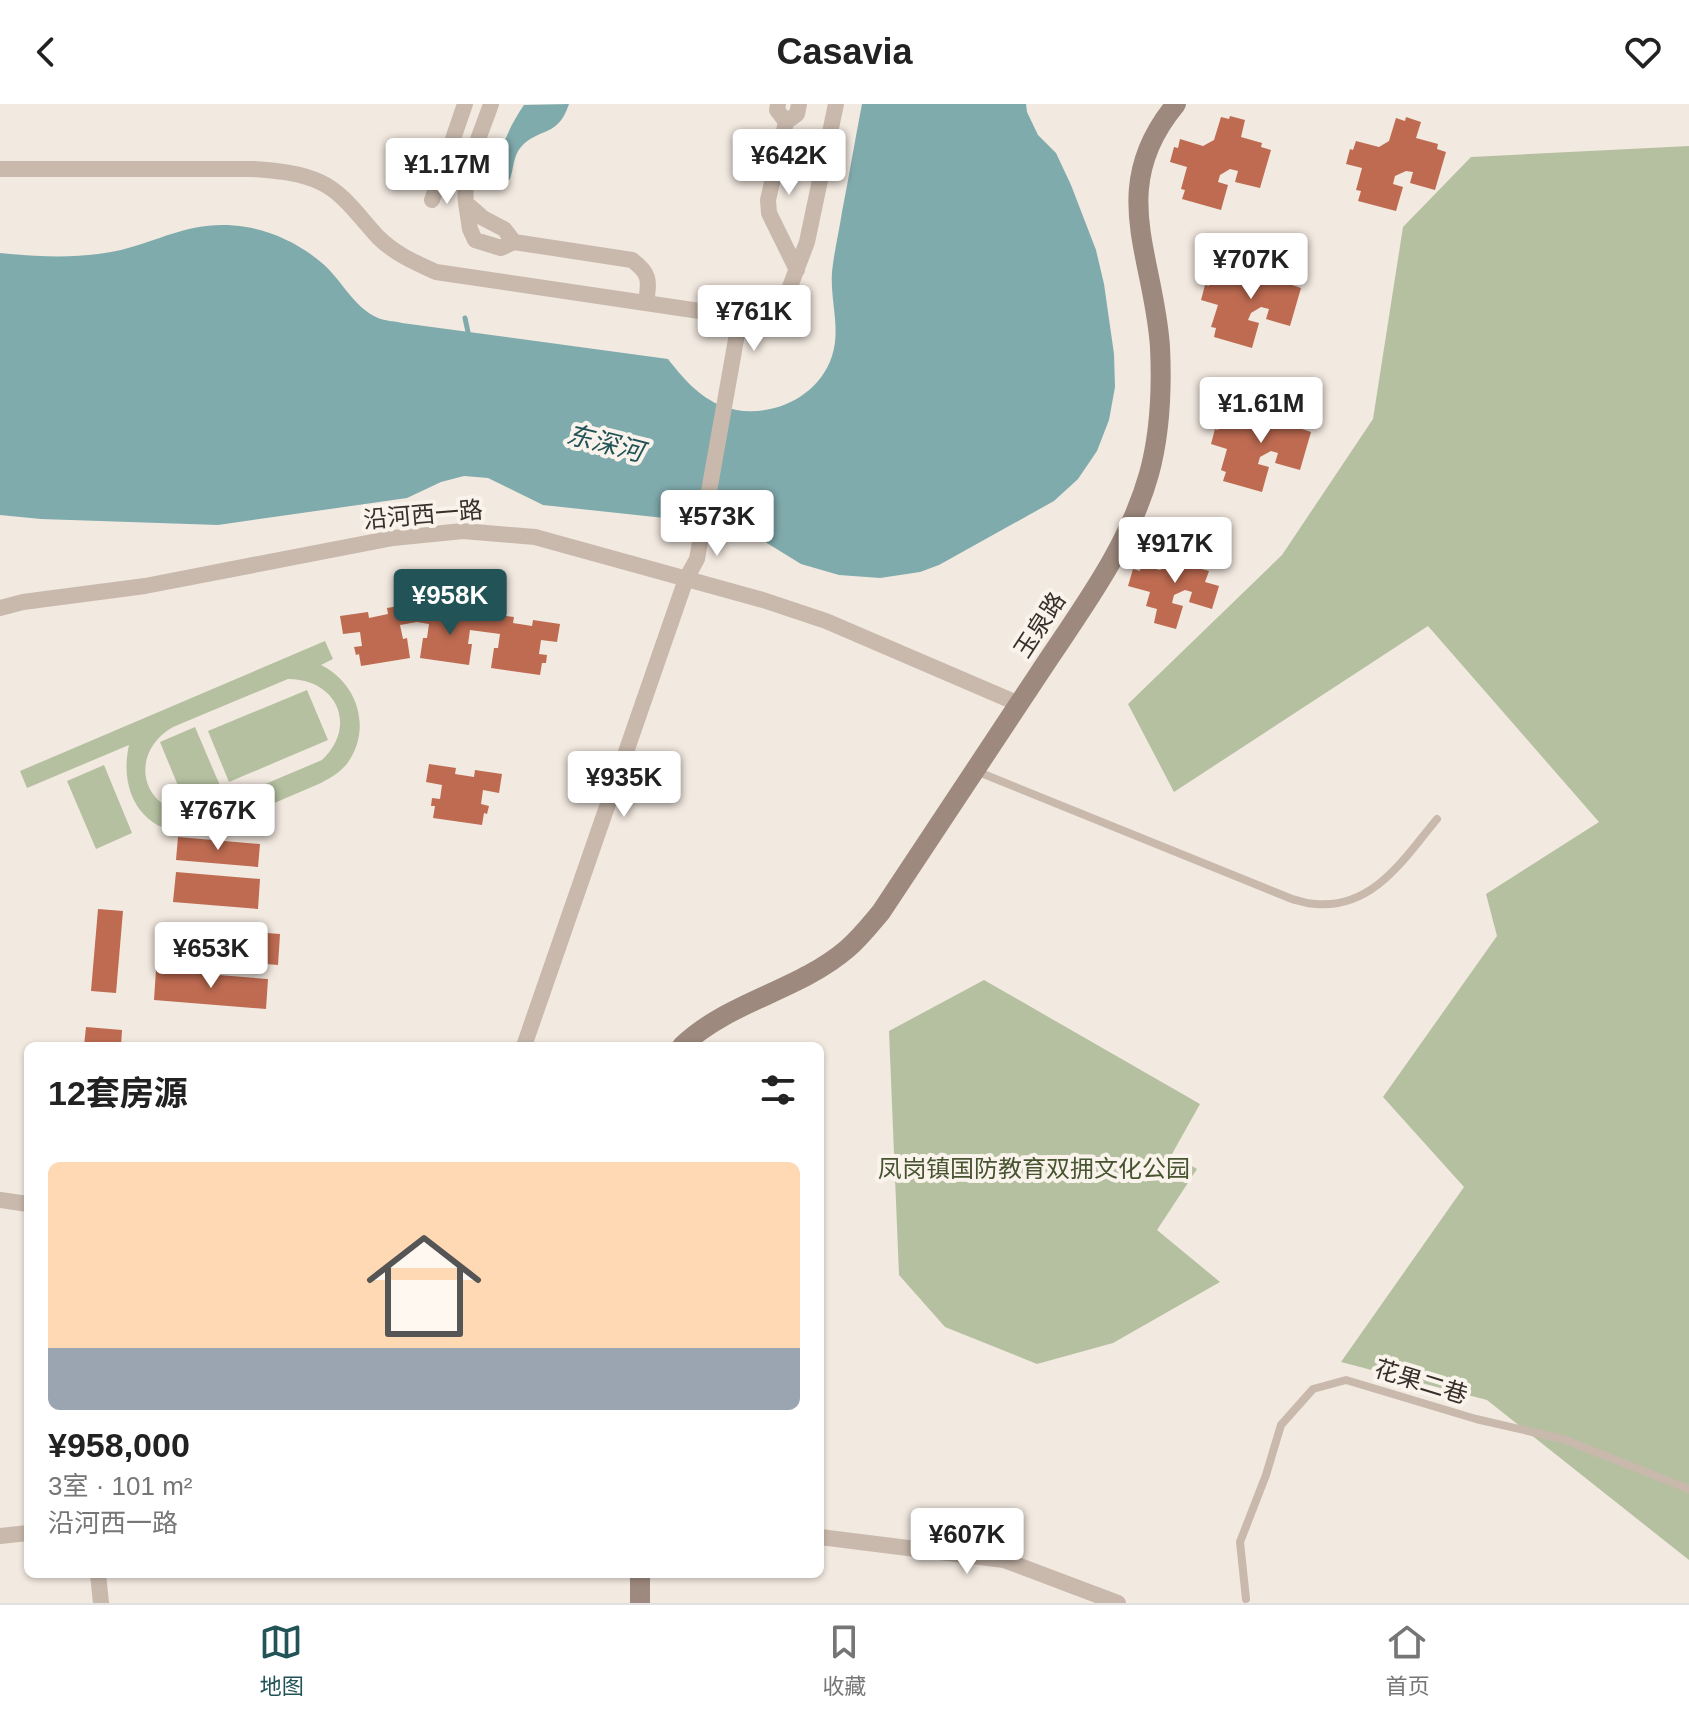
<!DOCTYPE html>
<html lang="zh">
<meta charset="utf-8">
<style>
body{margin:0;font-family:Helvetica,"Noto Sans SC",sans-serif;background:#f6f6f6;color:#222;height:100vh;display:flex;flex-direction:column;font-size:30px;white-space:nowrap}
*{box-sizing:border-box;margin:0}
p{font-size:26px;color:#767676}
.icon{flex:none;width:44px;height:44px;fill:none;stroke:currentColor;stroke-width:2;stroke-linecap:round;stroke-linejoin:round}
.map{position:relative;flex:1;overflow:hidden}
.sheet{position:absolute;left:24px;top:938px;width:800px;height:536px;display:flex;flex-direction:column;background:#fff;border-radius:12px;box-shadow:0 2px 6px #0004}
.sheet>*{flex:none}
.price{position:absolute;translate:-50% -68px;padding:0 18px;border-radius:8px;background:#fff;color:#222;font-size:26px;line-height:52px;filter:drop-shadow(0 2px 4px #0008)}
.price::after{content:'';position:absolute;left:50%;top:48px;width:24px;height:18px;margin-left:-12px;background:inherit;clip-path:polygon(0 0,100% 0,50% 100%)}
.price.active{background:#225357;color:#fff}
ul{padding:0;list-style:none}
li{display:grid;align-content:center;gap:16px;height:424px;padding:0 24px}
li+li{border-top:2px solid #e0e0e0}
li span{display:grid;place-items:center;height:248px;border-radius:12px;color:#555}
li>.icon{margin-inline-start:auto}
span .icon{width:144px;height:144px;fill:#fffc;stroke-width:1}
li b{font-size:34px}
h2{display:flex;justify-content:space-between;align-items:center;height:96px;padding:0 24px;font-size:34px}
header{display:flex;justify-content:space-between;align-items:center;height:104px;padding:0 24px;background:#fff;font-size:36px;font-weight:600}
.menu{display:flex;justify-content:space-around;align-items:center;height:112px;border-top:2px solid #e0e0e0;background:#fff;font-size:22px;color:#767676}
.menu a{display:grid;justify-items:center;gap:4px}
.menu .active{color:#225357}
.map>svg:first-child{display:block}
.green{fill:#b5c0a0;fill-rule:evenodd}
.water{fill:#80abad}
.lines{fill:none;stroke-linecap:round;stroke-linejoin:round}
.stream{stroke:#80abad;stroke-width:5}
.building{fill:#be6b51}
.lane{stroke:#c9b9ac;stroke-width:8}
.street{stroke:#c9b9ac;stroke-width:16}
.secondary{stroke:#9d897d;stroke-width:20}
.labels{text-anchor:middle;stroke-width:8;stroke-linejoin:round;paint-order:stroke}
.street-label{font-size:24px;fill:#382f2a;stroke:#f9f3ec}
.park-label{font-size:24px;fill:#475430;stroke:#f9f3ec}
.water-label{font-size:26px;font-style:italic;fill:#225357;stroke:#f9f3ec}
</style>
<header><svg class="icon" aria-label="back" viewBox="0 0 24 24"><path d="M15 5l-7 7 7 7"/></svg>Casavia<svg class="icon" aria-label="heart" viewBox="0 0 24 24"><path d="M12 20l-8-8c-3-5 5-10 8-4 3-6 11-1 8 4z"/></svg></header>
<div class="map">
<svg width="1689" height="1499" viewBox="0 0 1689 1499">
<rect width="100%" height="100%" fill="#f2e9e0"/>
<path class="green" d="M1689 42V1456L1487 1296 1341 1258 1464 1083 1383 993 1497 832 1486 790 1599 718 1428 522 1174 688 1128 600 1282 451 1373 315 1403 123 1471 53Z
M325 537 333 555 321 561C358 579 373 626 346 661 339 669 330 674 321 679L214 725C155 742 116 699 129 641L27 684 20 667ZM288 575C337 575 358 622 322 656L197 709C142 711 126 650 173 623Z
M307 586 328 636 229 678 208 627Z
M195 623 224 691 188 706 160 638Z
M104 661 132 729 96 745 67 677Z
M984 876 1200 1000 1172 1050 1197 1065 1157 1126 1220 1178 1113 1239 1037 1260 945 1223 899 1171 889 927Z"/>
<path class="water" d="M569 0C558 34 539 23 521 43 513 52 514 64 510 75L506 78 497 72C498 47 510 21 524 1Z
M862 0H1026L1027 8 1038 31 1056 49 1071 81 1096 146 1104 180 1114 250 1115 283 1109 316 1097 347 1078 375 1054 397 939 461 920 468 880 474 839 471 801 460 739 422 543 401 488 374 464 372 441 378 407 394 218 421 41 415 0 411V149C41 153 81 155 121 146 168 134 194 115 246 123 273 127 301 141 322 159 342 176 353 203 378 214 385 217 394 217 402 219L668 255C682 273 699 293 722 302 764 318 818 296 832 252 841 224 830 197 832 168 834 148 839 128 842 108 849 72 855 36 862 0Z"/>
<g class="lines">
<path class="stream" d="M465 214 468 228 466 232"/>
</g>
<path class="building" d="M1230 12 1245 16 1241 33 1262 39 1261 43 1271 46 1260 84 1235 78 1238 67 1230 65 1220 71 1218 78 1228 81 1221 106 1182 95 1185 86 1181 85 1187 63 1170 58 1174 43 1178 44 1180 35 1203 42 1214 36 1221 13 1229 15Z
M1406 13 1421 18 1416 34 1438 40 1437 45 1446 48 1435 86 1410 79 1413 68 1406 67 1395 72 1393 80 1403 83 1396 107 1358 97 1361 87 1356 86 1362 64 1346 60 1350 45 1353 46 1356 37 1379 43 1389 37 1396 14 1405 17Z
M1261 150 1276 154 1272 171 1293 177 1292 181 1301 184 1290 222 1266 215 1269 205 1261 203 1251 209 1248 216 1259 219 1252 244 1214 233 1216 224 1211 223 1218 201 1201 196 1205 181 1209 182 1211 173 1234 179 1245 174 1252 151 1260 153Z
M1271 293 1286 298 1281 314 1303 321 1302 325 1311 328 1300 366 1275 359 1278 349 1271 347 1260 353 1258 360 1269 363 1262 388 1223 377 1226 368 1221 366 1227 345 1211 340 1215 325 1218 326 1221 317 1244 323 1255 318 1261 294 1270 297Z
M1184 436 1201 441 1194 463 1209 467 1205 478 1219 482 1212 505 1189 498 1192 488 1185 486 1174 491 1172 499 1183 502 1176 525 1154 519 1157 505 1146 502 1150 488 1128 482 1133 465 1140 467 1141 461 1160 466 1171 460 1176 441 1182 443Z
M417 499 443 503 442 509 461 512 462 506 514 513 513 519 532 522 533 516 560 520 557 538 541 536 539 550 547 551 546 559H542L540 571 491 564 494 544H498L500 530 470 526 468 540H472L469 561 420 554 423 534H427L429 520 417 518 400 521 403 535 407 534 410 554 361 562 359 550 356 551 354 543 362 542 360 528 343 530 340 512 368 508 369 514 388 510 387 504Z
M429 660 456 664 455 670 474 673 475 666 502 670 499 689 483 686 481 700 489 702 487 710 484 709 482 721 433 714 435 702H431L432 694 440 695 442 681 426 678Z
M178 733 260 740 258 763 176 756Z
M176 768 260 775 258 805 173 798Z
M98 805 123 807 116 889 91 887Z
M168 821 280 830 278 861 165 852Z
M156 866 268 875 266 905 154 896Z
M86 923 122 926 121 942H84Z"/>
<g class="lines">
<path class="lane" d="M976 667 1292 795C1300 797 1308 800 1316 800 1374 805 1405 753 1437 715
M1246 1495 1240 1438 1266 1371 1281 1321 1313 1285 1346 1276 1476 1315 1563 1335 1689 1385"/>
<path class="street" d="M778 0 777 6 786 18
M0 65H253C276 67 299 68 320 78 344 89 360 114 378 133 395 150 414 158 436 168L740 213 774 207 788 188 807 138 836 0
M432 96 465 0
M466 99C462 68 481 30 491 0
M514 138 504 125 483 114 466 99 470 125 475 136 501 144 514 138 632 156C651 170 649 177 646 199
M797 166 769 109 768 96 786 18 797 10 799 0
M0 504 23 498 145 482 393 434 463 427 535 433 763 496 826 517 1019 600
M524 942 686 475 697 455 740 213
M0 1096 28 1100
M0 1432 28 1429
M820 1433 1004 1456 1118 1499
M98 1470 101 1499"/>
<path class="secondary" d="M682 942C729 897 798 887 847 845 860 834 870 821 881 808 933 729 986 650 1038 571 1080 507 1128 445 1149 370 1160 330 1162 285 1160 243 1154 151 1106 84 1176 0
M640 1470V1499"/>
</g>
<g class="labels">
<g class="street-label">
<text transform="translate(423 411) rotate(-5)" y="8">沿河西一路</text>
<text transform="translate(1040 521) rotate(-57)" y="8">玉泉路</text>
<text transform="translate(1421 1278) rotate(17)" y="8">花果二巷</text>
</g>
<g class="park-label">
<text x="1034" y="1073">凤岗镇国防教育双拥文化公园</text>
</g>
<g class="water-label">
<text transform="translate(605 339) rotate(14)" y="9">东深河</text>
</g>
</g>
</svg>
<b class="price" style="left:789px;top:93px">¥642K</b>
<b class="price" style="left:447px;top:102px">¥1.17M</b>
<b class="price" style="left:1251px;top:197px">¥707K</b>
<b class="price" style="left:754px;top:249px">¥761K</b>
<b class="price" style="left:1261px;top:341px">¥1.61M</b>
<b class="price" style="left:717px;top:454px">¥573K</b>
<b class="price" style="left:1175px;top:481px">¥917K</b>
<b class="price active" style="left:450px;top:533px">¥958K</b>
<b class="price" style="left:624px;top:715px">¥935K</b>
<b class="price" style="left:218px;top:748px">¥767K</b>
<b class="price" style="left:211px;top:886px">¥653K</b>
<b class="price" style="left:967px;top:1472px">¥607K</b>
<section class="sheet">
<h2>12套房源<svg class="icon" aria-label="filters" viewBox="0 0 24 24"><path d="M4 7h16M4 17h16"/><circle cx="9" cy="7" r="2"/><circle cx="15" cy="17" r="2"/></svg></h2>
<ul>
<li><span style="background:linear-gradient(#ffd9b3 75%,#9aa5b1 0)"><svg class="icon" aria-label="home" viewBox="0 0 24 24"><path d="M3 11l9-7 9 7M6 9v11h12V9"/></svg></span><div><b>¥958,000</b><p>3室 · 101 m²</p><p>沿河西一路</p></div></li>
</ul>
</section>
</div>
<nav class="menu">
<a class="active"><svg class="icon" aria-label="map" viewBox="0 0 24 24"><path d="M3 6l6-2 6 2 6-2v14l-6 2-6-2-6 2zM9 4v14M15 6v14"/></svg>地图</a>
<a><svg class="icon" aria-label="saved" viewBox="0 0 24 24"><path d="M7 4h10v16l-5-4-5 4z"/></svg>收藏</a>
<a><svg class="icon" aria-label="home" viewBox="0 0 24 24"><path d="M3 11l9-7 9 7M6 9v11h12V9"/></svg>首页</a>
</nav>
